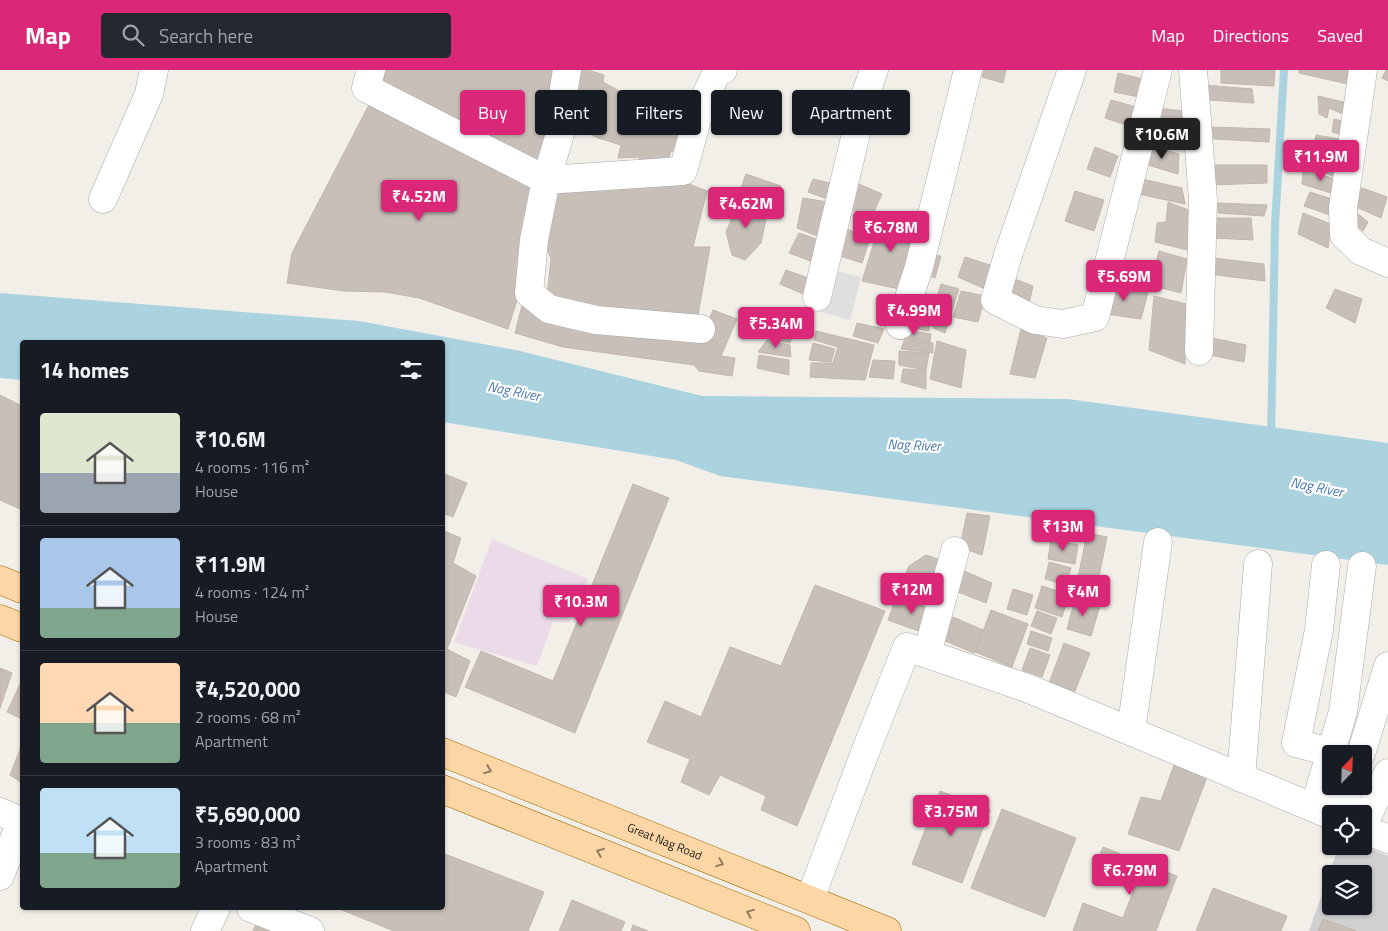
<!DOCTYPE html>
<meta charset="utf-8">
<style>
body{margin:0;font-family:"Titillium Web",sans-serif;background:#242831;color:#f1f3f6;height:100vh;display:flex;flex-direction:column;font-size:19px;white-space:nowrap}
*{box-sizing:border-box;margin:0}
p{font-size:16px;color:#9ea1a6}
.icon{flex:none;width:28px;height:28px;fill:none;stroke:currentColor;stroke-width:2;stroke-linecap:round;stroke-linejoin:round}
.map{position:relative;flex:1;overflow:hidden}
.sheet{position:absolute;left:20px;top:270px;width:425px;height:570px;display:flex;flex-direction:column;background:#171b24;border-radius:5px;box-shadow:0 1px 4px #0004}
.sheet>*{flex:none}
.hud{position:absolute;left:460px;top:20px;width:475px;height:45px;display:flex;gap:10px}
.needle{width:32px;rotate:23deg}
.controls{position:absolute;left:1322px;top:675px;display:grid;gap:10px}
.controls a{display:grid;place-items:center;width:50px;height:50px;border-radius:5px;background:#171b24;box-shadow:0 1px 4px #0004;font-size:25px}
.price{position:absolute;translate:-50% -42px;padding:0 11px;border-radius:5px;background:#db2777;color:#fff;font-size:16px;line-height:32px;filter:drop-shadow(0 1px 2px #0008)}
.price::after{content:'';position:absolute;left:50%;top:30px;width:15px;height:11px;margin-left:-8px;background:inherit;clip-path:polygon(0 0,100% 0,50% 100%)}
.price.selected{background:#222;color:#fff}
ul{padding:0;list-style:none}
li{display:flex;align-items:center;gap:15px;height:125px;padding:0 20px}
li+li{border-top:1px solid #363941}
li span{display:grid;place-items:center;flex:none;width:140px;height:100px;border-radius:5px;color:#555}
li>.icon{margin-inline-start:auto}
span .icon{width:60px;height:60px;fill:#fffc;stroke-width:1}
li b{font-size:21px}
h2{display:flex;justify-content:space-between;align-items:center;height:60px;padding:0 20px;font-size:21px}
.pill{padding:0 18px;border-radius:5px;background:#171b24;box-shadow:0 1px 4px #0004;font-size:18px;line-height:45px}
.pill.selected{background:#db2777;color:#fff}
header{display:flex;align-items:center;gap:30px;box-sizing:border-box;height:70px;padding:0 25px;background:#db2777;color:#fff}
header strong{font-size:24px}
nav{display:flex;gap:28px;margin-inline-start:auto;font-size:18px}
.search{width:350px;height:45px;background:#242831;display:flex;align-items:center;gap:12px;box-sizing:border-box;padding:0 18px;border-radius:5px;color:#9ea1a6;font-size:19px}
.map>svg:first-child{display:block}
.residential{fill:#e0dfdf}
.industrial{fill:#ebdbe8}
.religious{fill:#d0d0d0;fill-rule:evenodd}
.water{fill:#aad3df}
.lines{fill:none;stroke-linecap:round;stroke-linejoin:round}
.stream{stroke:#aad3df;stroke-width:8}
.building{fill:#c7bfb8;stroke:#c4b6ab}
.minor-casing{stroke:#a9a9a9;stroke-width:29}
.major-casing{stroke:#a06b00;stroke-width:29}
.minor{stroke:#fff;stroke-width:28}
.major{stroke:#fcd6a4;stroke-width:28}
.oneway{stroke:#8f7c63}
.labels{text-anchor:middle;stroke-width:4.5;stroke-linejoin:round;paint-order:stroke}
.street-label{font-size:12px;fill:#222;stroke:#fff}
.water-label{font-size:14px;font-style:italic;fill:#4a7aab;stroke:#fff}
</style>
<header>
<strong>Map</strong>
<div class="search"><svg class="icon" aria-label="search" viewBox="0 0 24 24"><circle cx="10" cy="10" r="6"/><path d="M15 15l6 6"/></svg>Search here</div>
<nav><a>Map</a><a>Directions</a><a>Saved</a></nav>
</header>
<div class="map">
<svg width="1388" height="861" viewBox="0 0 1388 861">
<rect width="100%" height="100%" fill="#f2efe9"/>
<path class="residential" d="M832 200 861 207 850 250 818 241Z"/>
<path class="industrial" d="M492 469 588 509 569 553 553 552 537 596 454 572Z"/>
<path class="religious" d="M1339 776H1364L1388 786V861H1309ZM1331 804H1364V836H1331Z"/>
<path class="water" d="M0 223 359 251 516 280 702 326 1068 329 1388 373V495L720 406 676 390 443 352 442 272H22V310L0 308Z"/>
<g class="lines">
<path class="stream" d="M1271 368 1275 155 1284 0"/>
</g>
<path class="building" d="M387 0H551L560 4 542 98 377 16Z
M576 0H588L604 5 603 12 621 22 619 29 636 38 644 24 684 38 683 82 671 81 667 93 642 98 639 87 618 88 621 75 598 68 575 57Z
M984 0H1006L1003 13 982 7Z
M1221 0H1275L1274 16 1221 13Z
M1299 0H1355L1352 15 1299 3Z
M1386 0H1388V11L1382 8Z
M1118 3 1143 9 1139 27 1114 22Z
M1205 15 1252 19 1254 33 1210 30Z
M1318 26 1351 34 1350 47 1329 38 1327 48 1319 44Z
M372 29 536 112 523 211 508 259 419 228 385 222 344 221 287 213 292 183Z
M1111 30 1136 37 1130 56 1105 48Z
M1155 38 1185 41V64L1152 57Z
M1334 49 1354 54 1351 68 1332 62Z
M1212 57 1270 59 1269 72 1214 69Z
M1316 65 1346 70V84L1314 76Z
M1149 76 1179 84 1178 104 1141 93Z
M1095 77 1118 86 1110 107 1087 99Z
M1312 83 1346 84 1340 110 1318 99Z
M1210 95H1267V113L1211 115Z
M1303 100 1340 110 1337 125 1302 114Z
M746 104 781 116 774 137 739 124Z
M1138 108 1182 118 1185 134 1134 123Z
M676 109 707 121 693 177H710L697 251 575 238 547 226 551 189 545 173 551 117Z
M813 109 838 115 833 131 808 122Z
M854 112 882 124 871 148 844 137Z
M1362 118 1387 127 1381 148 1354 136Z
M1075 121 1104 130 1094 161 1065 151Z
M1310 122 1335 130 1330 145 1304 136Z
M803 128 834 133 825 169 797 158Z
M740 130 768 139 761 173 745 190 732 185 726 162Z
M1168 132 1191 141V181L1155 172 1157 153 1166 152Z
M1218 133 1267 135 1264 146 1218 143Z
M1303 143 1331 154 1328 178 1298 164Z
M1357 143 1368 152 1363 161 1351 151Z
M882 147 921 157 899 219 862 211Z
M1210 148H1251L1253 170 1213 168Z
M844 158 870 168 862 193 834 184Z
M799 163 824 172 819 194 789 183Z
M1159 181 1187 189 1181 223 1150 215Z
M928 185 941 186 935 208 923 202Z
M965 187 996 197 990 221 958 207Z
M1213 188 1264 194 1265 211 1208 204Z
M786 200 814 210 808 226 780 214Z
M1007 206 1033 216 1027 243 999 228Z
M941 214 959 219 945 263 933 258 935 253 930 249Z
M1111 214 1148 222 1141 249 1099 243Z
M1335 219 1362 229 1355 253 1326 238Z
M916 221 936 227 930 249 909 240Z
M961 221 985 226 978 252 953 247Z
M1154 226 1186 234 1185 294 1149 280Z
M524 228 701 267 713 240 737 249 721 286 735 288 732 306 699 301 694 295 563 277 515 263Z
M775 240 794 247 793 258 771 251Z
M907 245 930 249 929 261 903 257Z
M766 251 794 260 790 273 760 267Z
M857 253 884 259 878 273 853 266Z
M902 259 931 264 930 272 897 269Z
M1021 259 1047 268 1035 308 1010 304Z
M816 261 874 275 865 310 810 307 811 293H833L838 277 814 270Z
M1212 268 1246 275 1244 292 1210 285Z
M767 270 790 275 791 287 758 282Z
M904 271 933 273V283L901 279Z
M937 271 966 280 961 318 930 309Z
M813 273 835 279 831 292 809 290Z
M899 281 929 283 926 300 899 295Z
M759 285 789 290V305L757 298Z
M873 290 895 291 893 309 869 307Z
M903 299 926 300V319L901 312Z
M0 325 22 336V440L0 430Z
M442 403 467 413 453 447 442 443Z
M633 414 669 428 575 663 465 617 481 581 553 611Z
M967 443 990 446 982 485 960 477Z
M1058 447 1081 453 1076 472 1053 466Z
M442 460 461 468 453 493 476 506 447 579 470 591 456 627 442 621Z
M1087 463 1107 467 1095 527 1075 523Z
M1051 470 1078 475 1075 494 1048 489Z
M926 485 949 493 937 537 899 520 909 496Z
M1049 492 1071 498 1066 515 1045 509Z
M957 498 992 513 986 533 953 520Z
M815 515 885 541 797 756 761 740 766 726 720 705 709 725 681 712 690 689 647 672 665 631 701 647 730 577 781 596Z
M1042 516 1069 525 1062 547 1035 538Z
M1013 519 1033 525 1027 545 1007 539Z
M897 526 938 542 927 564 888 550Z
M1075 529 1100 536 1091 566 1067 559Z
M991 540 1028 554 1012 597 975 582Z
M1037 541 1057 548 1051 564 1031 556Z
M953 547 983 560 974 583 943 570Z
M1031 561 1052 568 1048 581 1027 574Z
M1064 573 1090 583 1073 626 1048 616Z
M1030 578 1050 585 1042 607 1022 600Z
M0 598 12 603 0 638Z
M22 610V649L7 642Z
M22 674V713L10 705Z
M1174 695 1207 707 1179 781 1128 764 1141 727 1161 731Z
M940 721 990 740 962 813 912 794Z
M1002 739 1076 768 1045 847 971 818Z
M1103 777 1177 806 1156 861H1073L1083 833 1123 848 1136 814 1095 798Z
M442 783 544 822 528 861H394L337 838H442Z
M1213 818 1287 846 1281 861H1196Z
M572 830 625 852 621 861H559Z
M1323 849 1356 861H1318Z
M258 850 285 861H253Z
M633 855 648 861H631Z"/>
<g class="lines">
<g class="minor-casing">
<path id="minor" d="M371 0 366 18 546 110 534 170 529 223 549 239 596 250 701 259
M567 0 564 18 567 41 546 110 683 101 700 38 717 2 723 0
M1072 0 1008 185 995 230 1035 250 1063 254 1095 247 1158 0
M1193 0 1203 130 1199 281
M1363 0 1343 138 1344 165 1361 181 1388 193
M103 129 149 24 154 0
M817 227 865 26 874 0
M900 255 919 197 968 0
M1326 495 1319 560 1296 673 1330 682
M927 584 955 481
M1131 661 1158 472
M1361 684 1388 596
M1241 708 1258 494
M1314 738 1343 642 1362 496
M0 742 21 751 0 806
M1339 744 1350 716
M1364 753 1388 703
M1364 759 1388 769
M810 829 864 685 907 577 1027 618 1331 745
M251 838 310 861
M205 861 216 838"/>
</g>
<g class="major-casing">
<g id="major">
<path d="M0 510 22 519"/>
<path d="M0 549 22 558"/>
<path id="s1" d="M442 682 887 861"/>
<path d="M442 719 796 861"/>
</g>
</g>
<use href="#minor" class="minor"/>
<use href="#major" class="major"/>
</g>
<defs><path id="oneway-chevron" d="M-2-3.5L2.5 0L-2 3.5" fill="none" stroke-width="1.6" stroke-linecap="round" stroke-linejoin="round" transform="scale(1.25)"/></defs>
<g class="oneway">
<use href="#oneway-chevron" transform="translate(488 700) rotate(22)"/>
<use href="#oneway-chevron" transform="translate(600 782) rotate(-158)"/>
<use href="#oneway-chevron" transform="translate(720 793) rotate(22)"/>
<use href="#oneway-chevron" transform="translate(750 843) rotate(-158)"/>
</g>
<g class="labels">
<g class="street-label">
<text dy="4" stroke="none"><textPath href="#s1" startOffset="240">Great Nag Road</textPath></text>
</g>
<g class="water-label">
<text transform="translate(514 321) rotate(11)" y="5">Nag River</text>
<text transform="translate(914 375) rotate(2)" y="5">Nag River</text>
<text transform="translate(1317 417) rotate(11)" y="5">Nag River</text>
</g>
</g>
</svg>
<div class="controls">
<a><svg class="needle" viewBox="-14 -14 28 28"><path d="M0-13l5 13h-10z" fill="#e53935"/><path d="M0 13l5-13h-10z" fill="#9ea1a6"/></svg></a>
<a><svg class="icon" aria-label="locate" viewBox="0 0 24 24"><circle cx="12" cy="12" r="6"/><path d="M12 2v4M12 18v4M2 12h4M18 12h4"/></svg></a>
<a><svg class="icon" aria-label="layers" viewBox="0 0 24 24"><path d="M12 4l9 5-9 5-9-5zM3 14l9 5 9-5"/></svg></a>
</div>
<b class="price selected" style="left:1162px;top:90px">₹10.6M</b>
<b class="price" style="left:1321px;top:112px">₹11.9M</b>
<b class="price" style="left:419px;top:152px">₹4.52M</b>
<b class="price" style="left:746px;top:159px">₹4.62M</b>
<b class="price" style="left:891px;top:183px">₹6.78M</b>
<b class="price" style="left:1124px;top:232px">₹5.69M</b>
<b class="price" style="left:914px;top:266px">₹4.99M</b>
<b class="price" style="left:776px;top:279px">₹5.34M</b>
<b class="price" style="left:1063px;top:482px">₹13M</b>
<b class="price" style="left:912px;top:545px">₹12M</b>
<b class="price" style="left:1083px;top:547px">₹4M</b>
<b class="price" style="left:581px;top:557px">₹10.3M</b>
<b class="price" style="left:951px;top:767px">₹3.75M</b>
<b class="price" style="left:1130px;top:826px">₹6.79M</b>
<div class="hud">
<a class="pill selected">Buy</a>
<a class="pill">Rent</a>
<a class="pill">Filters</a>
<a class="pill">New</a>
<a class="pill">Apartment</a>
</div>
<section class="sheet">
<h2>14 homes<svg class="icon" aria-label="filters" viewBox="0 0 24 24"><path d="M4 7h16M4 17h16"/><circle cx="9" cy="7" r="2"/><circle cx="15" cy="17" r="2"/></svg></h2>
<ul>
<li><span style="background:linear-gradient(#dfe7d0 60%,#9aa5b1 0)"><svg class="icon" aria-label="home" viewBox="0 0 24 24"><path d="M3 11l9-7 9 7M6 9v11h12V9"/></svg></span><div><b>₹10.6M</b><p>4 rooms · 116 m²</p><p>House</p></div></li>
<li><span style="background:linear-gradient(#a9c7e8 70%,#7fa58c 0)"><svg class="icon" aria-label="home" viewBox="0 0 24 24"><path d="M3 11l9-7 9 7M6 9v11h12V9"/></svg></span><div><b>₹11.9M</b><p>4 rooms · 124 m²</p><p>House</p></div></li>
<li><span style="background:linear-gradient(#ffd9b3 60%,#7fa58c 0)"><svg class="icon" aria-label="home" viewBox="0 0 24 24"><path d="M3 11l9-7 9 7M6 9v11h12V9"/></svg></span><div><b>₹4,520,000</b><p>2 rooms · 68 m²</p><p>Apartment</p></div></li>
<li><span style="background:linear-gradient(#bfe0f5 65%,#7fa58c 0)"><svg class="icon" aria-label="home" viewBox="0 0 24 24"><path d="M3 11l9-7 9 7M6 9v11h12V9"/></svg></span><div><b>₹5,690,000</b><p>3 rooms · 83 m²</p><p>Apartment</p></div></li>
</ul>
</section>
</div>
